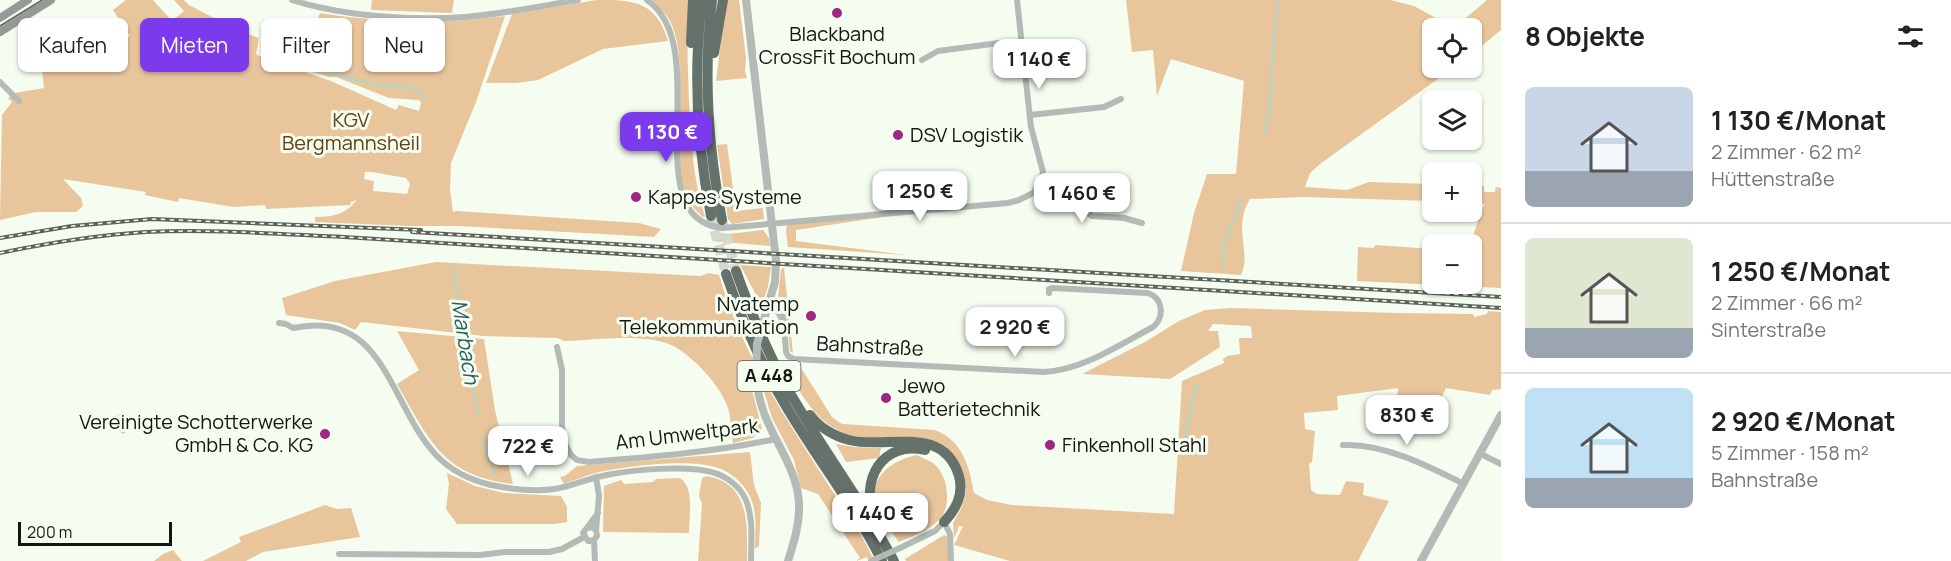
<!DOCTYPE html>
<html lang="de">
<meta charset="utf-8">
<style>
body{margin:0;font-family:Manrope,sans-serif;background:#f2f2f2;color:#222;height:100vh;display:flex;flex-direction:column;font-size:22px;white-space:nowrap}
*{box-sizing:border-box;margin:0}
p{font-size:20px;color:#767676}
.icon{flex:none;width:33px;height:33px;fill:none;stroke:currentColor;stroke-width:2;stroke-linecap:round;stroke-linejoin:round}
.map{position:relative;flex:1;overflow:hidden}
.drawer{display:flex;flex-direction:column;background:#fff;width:450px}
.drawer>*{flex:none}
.banner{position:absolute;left:18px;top:18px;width:570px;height:54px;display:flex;gap:12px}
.fabs{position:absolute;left:1422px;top:18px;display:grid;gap:12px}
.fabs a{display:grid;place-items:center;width:60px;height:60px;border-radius:9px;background:#fff;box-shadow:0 2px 4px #0004;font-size:30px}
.scale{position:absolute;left:18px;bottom:15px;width:154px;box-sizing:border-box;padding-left:6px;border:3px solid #131612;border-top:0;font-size:16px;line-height:21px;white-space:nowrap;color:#131612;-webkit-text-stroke:4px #f5fcf0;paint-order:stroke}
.price{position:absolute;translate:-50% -51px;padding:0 14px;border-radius:12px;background:#fff;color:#222;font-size:20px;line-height:39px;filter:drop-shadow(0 2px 3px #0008)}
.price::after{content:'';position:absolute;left:50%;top:36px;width:18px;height:14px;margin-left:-9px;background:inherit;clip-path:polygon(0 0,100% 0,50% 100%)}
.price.current{background:#7c3aed;color:#fff}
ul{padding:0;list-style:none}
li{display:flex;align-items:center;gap:18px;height:150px;padding:0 24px}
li+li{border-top:2px solid #e0e0e0}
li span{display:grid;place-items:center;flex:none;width:168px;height:120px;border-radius:9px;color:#555}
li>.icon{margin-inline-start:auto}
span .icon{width:72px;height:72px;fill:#fffc;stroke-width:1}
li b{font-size:26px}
h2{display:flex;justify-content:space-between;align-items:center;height:72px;padding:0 24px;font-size:26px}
.pill{padding:0 21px;border-radius:9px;background:#fff;box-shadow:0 2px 4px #0004;font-size:21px;line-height:54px}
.pill.current{background:#7c3aed;color:#fff}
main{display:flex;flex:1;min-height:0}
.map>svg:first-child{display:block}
.green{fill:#e9c59c;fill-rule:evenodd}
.water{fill:#98dedb}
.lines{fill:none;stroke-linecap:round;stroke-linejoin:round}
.stream{stroke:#98dedb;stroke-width:1.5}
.motorway-tunnel{stroke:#d3dacf;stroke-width:10;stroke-dasharray:10 5;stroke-linecap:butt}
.minor{stroke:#b4bab6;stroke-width:6}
.tertiary{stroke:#b4bab6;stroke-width:8}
.secondary{stroke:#929b96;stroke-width:8}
.motorway{stroke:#65716b;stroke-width:10}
.tram{stroke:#5d625b;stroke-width:1.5}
.rail-casing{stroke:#5d625b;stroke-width:4}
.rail{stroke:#f5fcf0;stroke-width:1.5;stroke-dasharray:4.5;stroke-linecap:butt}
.minor-bridge{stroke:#b4bab6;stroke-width:6}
.tertiary-bridge{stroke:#b4bab6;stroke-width:8}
.poi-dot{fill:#9d2782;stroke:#f5fcf0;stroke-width:2}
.labels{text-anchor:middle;stroke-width:6;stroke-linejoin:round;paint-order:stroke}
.shield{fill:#f5fcf0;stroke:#575b55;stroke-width:1.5}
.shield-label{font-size:18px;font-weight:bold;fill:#131612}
.poi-label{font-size:20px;fill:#131612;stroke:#f5fcf0;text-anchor:start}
.park-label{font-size:20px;fill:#64400c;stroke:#f5fcf0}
.street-label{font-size:20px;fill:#131612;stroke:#f5fcf0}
.water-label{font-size:21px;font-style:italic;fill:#276160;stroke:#f5fcf0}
</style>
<main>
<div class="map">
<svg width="1501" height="561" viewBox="0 0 1501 561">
<rect width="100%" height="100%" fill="#f5fcf0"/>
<path class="green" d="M126 0H153L172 21 184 11 174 0H184L189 5 235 29 259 38 256 54 259 56 331 81 396 110 399 105 419 111 421 102 418 100 389 98 336 77H329L276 60 262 52 264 40 303 55 320 13C382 23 443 24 505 16L476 102 451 163 450 189 453 212 456 211 639 223 661 229 654 237 459 226H409L315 222V217C334 217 345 214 357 200L351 202 350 205 266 209 265 205 233 207 179 198 178 202 145 195 146 192 63 179 81 198 83 206 76 212H36L0 220 2 115 12 102 8 98 15 93 44 88 41 59 37 52 92 19 94 23 101 19 117 44 130 36 113 10ZM365 172H372L406 178 410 184 407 194 373 191 374 181 364 179Z
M372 0H454L452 13 371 10Z
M597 0C634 0 656 1 668 41L603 49 538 80 516 83H486L512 14Z
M652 0H689C686 34 688 68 689 102 691 141 693 180 705 217H703C655 180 697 75 670 21 666 13 659 7 652 0Z
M726 0H739L746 58 745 71 747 78 716 81Z
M1126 0H1390L1414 6 1454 28 1487 0H1501V30L1472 54V28H1432V68H1453L1320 164 1310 173 1305 187 1347 190 1369 182 1432 184V201L1304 197 1250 199C1232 229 1252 253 1241 275L1181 271 1194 213 1207 174H1236L1244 81 1171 59 1157 96 1153 50 1132 52Z
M727 144 736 211 763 208 764 219 732 224 728 219 717 145Z
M1472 186H1484V192H1495L1496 187 1501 188V288L1357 281 1358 247 1374 248 1375 245 1432 249V284H1472V244H1470L1484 204 1472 203Z
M896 215 796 230V241L906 255 788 247 786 232 787 224Z
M763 230 769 238 770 246 712 241 718 233 729 234Z
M436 262 700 276 709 273 719 275C740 348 783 415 824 478 841 505 862 532 874 561H869L867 557 856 561 860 558 818 494 801 488 794 460 772 418 764 392 750 365 752 390 762 429 753 438 733 443C731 433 731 422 729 411 723 388 691 353 669 344 640 333 594 340 564 341L557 338 483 336 361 322 355 330 340 323 286 315 282 298 335 281Z
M740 265 771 267 768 286 762 306Z
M784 268 793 353 790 351 786 309 778 298 781 269Z
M1230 308 1397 313 1473 314 1474 317 1487 314 1488 311 1501 312V389L1492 390 1490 395 1446 388 1431 419 1396 413 1398 388 1337 396 1338 410 1304 413 1305 429 1315 431 1312 462 1309 464 1311 490 1317 494 1340 495 1346 481 1364 483 1363 495 1389 501 1358 561H1010L954 545 963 526H959L954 539 953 523 962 507 966 490 963 475 922 438C904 436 887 439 870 438 822 436 807 403 784 366L798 363 832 417 842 424 935 430C963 441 969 466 974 493L987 500 1012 505 1174 514 1182 381 1224 363 1223 359 1227 356 1240 354 1239 338H1252L1251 326 1213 324 1208 331H1218L1220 347 1170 379 1082 374 1145 342 1179 321 1205 310Z
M397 331 484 339 495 410 513 484C442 476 429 439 397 384L419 370Z
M836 444 854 447 881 448 879 458 846 462Z
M750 452 754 485 761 503 759 546 755 549C755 530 758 511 749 495 743 483 731 472 718 468 689 458 629 466 599 472 587 475 575 480 564 484L560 477 565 476 577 466Z
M917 455C922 458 929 460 934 464 948 475 952 505 940 519 929 530 913 536 899 542 892 532 883 522 878 511 865 480 889 461 917 455Z
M447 473 475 486 504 493 561 496 567 507V522L554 524H457L446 509 449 484Z
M707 476C751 484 747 526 747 561H698L702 504 699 496 702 478Z
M680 478C695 488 689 516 689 533L603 532 604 486 621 480 624 484 653 482 656 479Z
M325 505 337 509 351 508 360 537 263 552 246 561H203L241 542 239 537Z
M944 535 948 537 949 561H906L905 559Z
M173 550 182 561H154L163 554Z"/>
<path class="water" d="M119 415 127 430 124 434 120 432 114 420 116 416Z"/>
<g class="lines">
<path class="stream" d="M269 47C304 61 341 80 379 85 400 88 411 81 426 99
M1264 134 1270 107 1273 43 1278 0
M453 267 478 417
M1222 268 1225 242 1242 197
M482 438 494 474
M1183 453 1192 401 1197 384"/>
<path class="motorway-tunnel" d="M711 216 726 274
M722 220 736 271"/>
<path class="minor" d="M292 0C341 16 413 21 465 17 503 14 541 6 578 0
M647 0C716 47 633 220 723 228L1008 203 1019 200 1033 193 1041 183 1043 172 1031 127 1017 0
M922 60 938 51 999 43 1021 42
M0 82 19 101
M1030 115 1104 107 1121 99
M1042 178 1092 216 1124 218 1142 223
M768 306 778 312 784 323 782 305 771 298
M279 323 286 324 293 328C385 308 389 405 436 455 451 471 470 480 491 485 511 489 533 492 554 489 570 487 586 479 602 476 629 470 689 464 715 473 727 477 739 486 745 498 754 517 751 541 751 561
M784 323 786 352 788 356 794 359 1044 372C1083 370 1119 345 1153 327 1165 317 1163 298 1148 293L1053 288 1049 289V293
M557 347 562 370V427L564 442 571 455 577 460 589 462C652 457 714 452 776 439
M1343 445C1383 443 1428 466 1462 483
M1479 453 1501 464
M596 477 599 496 596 530
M587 528 592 527 596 530 597 536 594 540 588 541 583 533 598 513
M594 540 595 561
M900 548 935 531 944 522 950 534 951 561
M339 554 480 555 505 552H549L562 549 584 537"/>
<path class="tertiary" d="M746 0 776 260 775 282 765 316
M756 377C757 389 760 402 764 413 775 443 797 469 799 503 800 523 794 542 788 561
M1421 561 1501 415"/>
<path class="secondary" d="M0 18 28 0
M0 32 51 0"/>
<path class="motorway" d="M702 0C693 72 697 145 711 216
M712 0C703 74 708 147 722 220
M691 43 693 0
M714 53 723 0
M736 271C751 313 768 354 790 393 823 450 863 503 894 561
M726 274C742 321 762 366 787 408 818 460 855 507 882 561
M810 415C819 427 834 436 849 440 887 450 943 423 959 476 964 495 956 509 944 522
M875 518C859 481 882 440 925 450"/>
<path class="tram" d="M0 26 42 0"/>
<g class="rail-casing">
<path id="rail" d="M412 232 1501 297
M0 238 72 226 152 219 421 230
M0 253C48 243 97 235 146 232 212 229 278 234 344 237L1501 308"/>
</g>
<use href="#rail" class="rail"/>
<path class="minor-bridge" d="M871 561 900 548"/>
<path class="tertiary-bridge" d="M756 377 757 344 765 316"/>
</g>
<g class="poi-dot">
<circle cx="837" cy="13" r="6"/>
<circle cx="898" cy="135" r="6"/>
<circle cx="636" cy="197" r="6"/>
<circle cx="811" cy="316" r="6"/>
<circle cx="886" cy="398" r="6"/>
<circle cx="325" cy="434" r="6"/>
<circle cx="1050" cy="445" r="6"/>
</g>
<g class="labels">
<rect class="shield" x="737.5" y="361" width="63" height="30" rx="4.5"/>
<g class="shield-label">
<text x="769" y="382">A 448</text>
</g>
<g class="poi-label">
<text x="837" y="41" text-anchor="middle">Blackband<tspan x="837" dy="23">CrossFit Bochum</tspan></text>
<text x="910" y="142">DSV Logistik</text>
<text x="648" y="204">Kappes Systeme</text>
<text x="799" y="311" text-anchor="end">Nvatemp<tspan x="799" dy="23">Telekommunikation</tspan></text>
<text x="898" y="393">Jewo<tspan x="898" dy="23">Batterietechnik</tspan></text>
<text x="313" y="429" text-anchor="end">Vereinigte Schotterwerke<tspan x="313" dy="23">GmbH &amp; Co. KG</tspan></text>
<text x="1062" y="452">Finkenholl Stahl</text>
</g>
<g class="park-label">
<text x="351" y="127">KGV<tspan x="351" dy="23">Bergmannsheil</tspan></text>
</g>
<g class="street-label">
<text transform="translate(870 346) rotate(3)" y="7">Bahnstraße</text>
<text transform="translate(687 434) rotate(-7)" y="7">Am Umweltpark</text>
</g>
<g class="water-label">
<text transform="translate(465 342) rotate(81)" y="7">Marbach</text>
</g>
</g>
</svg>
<div class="fabs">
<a><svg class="icon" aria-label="locate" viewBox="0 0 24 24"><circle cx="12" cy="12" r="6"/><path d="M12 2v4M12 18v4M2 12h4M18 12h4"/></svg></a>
<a><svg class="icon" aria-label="layers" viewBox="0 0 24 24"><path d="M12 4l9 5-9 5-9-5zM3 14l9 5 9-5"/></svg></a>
<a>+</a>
<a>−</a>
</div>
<div class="scale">200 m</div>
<b class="price" style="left:1039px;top:90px">1 140 €</b>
<b class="price current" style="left:666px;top:163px">1 130 €</b>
<b class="price" style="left:920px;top:222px">1 250 €</b>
<b class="price" style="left:1082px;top:224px">1 460 €</b>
<b class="price" style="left:1015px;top:358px">2 920 €</b>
<b class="price" style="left:1407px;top:446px">830 €</b>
<b class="price" style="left:528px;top:477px">722 €</b>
<b class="price" style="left:880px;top:544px">1 440 €</b>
<div class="banner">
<a class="pill">Kaufen</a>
<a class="pill current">Mieten</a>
<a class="pill">Filter</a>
<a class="pill">Neu</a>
</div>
</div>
<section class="drawer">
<h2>8 Objekte<svg class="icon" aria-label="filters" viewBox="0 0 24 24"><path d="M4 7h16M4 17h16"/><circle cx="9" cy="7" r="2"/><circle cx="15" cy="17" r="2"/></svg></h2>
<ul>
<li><span style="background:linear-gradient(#c9d6e8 70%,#9aa5b1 0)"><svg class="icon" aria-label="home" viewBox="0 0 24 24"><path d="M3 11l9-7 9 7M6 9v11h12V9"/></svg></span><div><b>1 130 €/Monat</b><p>2 Zimmer · 62 m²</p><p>Hüttenstraße</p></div></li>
<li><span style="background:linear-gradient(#dfe7d0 75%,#9aa5b1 0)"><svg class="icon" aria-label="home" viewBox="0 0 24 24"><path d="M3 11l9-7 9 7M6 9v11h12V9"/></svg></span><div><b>1 250 €/Monat</b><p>2 Zimmer · 66 m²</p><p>Sinterstraße</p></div></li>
<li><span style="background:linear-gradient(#bfe0f5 75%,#9aa5b1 0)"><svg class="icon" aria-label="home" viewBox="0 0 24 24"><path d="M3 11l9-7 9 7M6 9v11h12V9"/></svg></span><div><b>2 920 €/Monat</b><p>5 Zimmer · 158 m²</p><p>Bahnstraße</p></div></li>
</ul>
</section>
</main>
